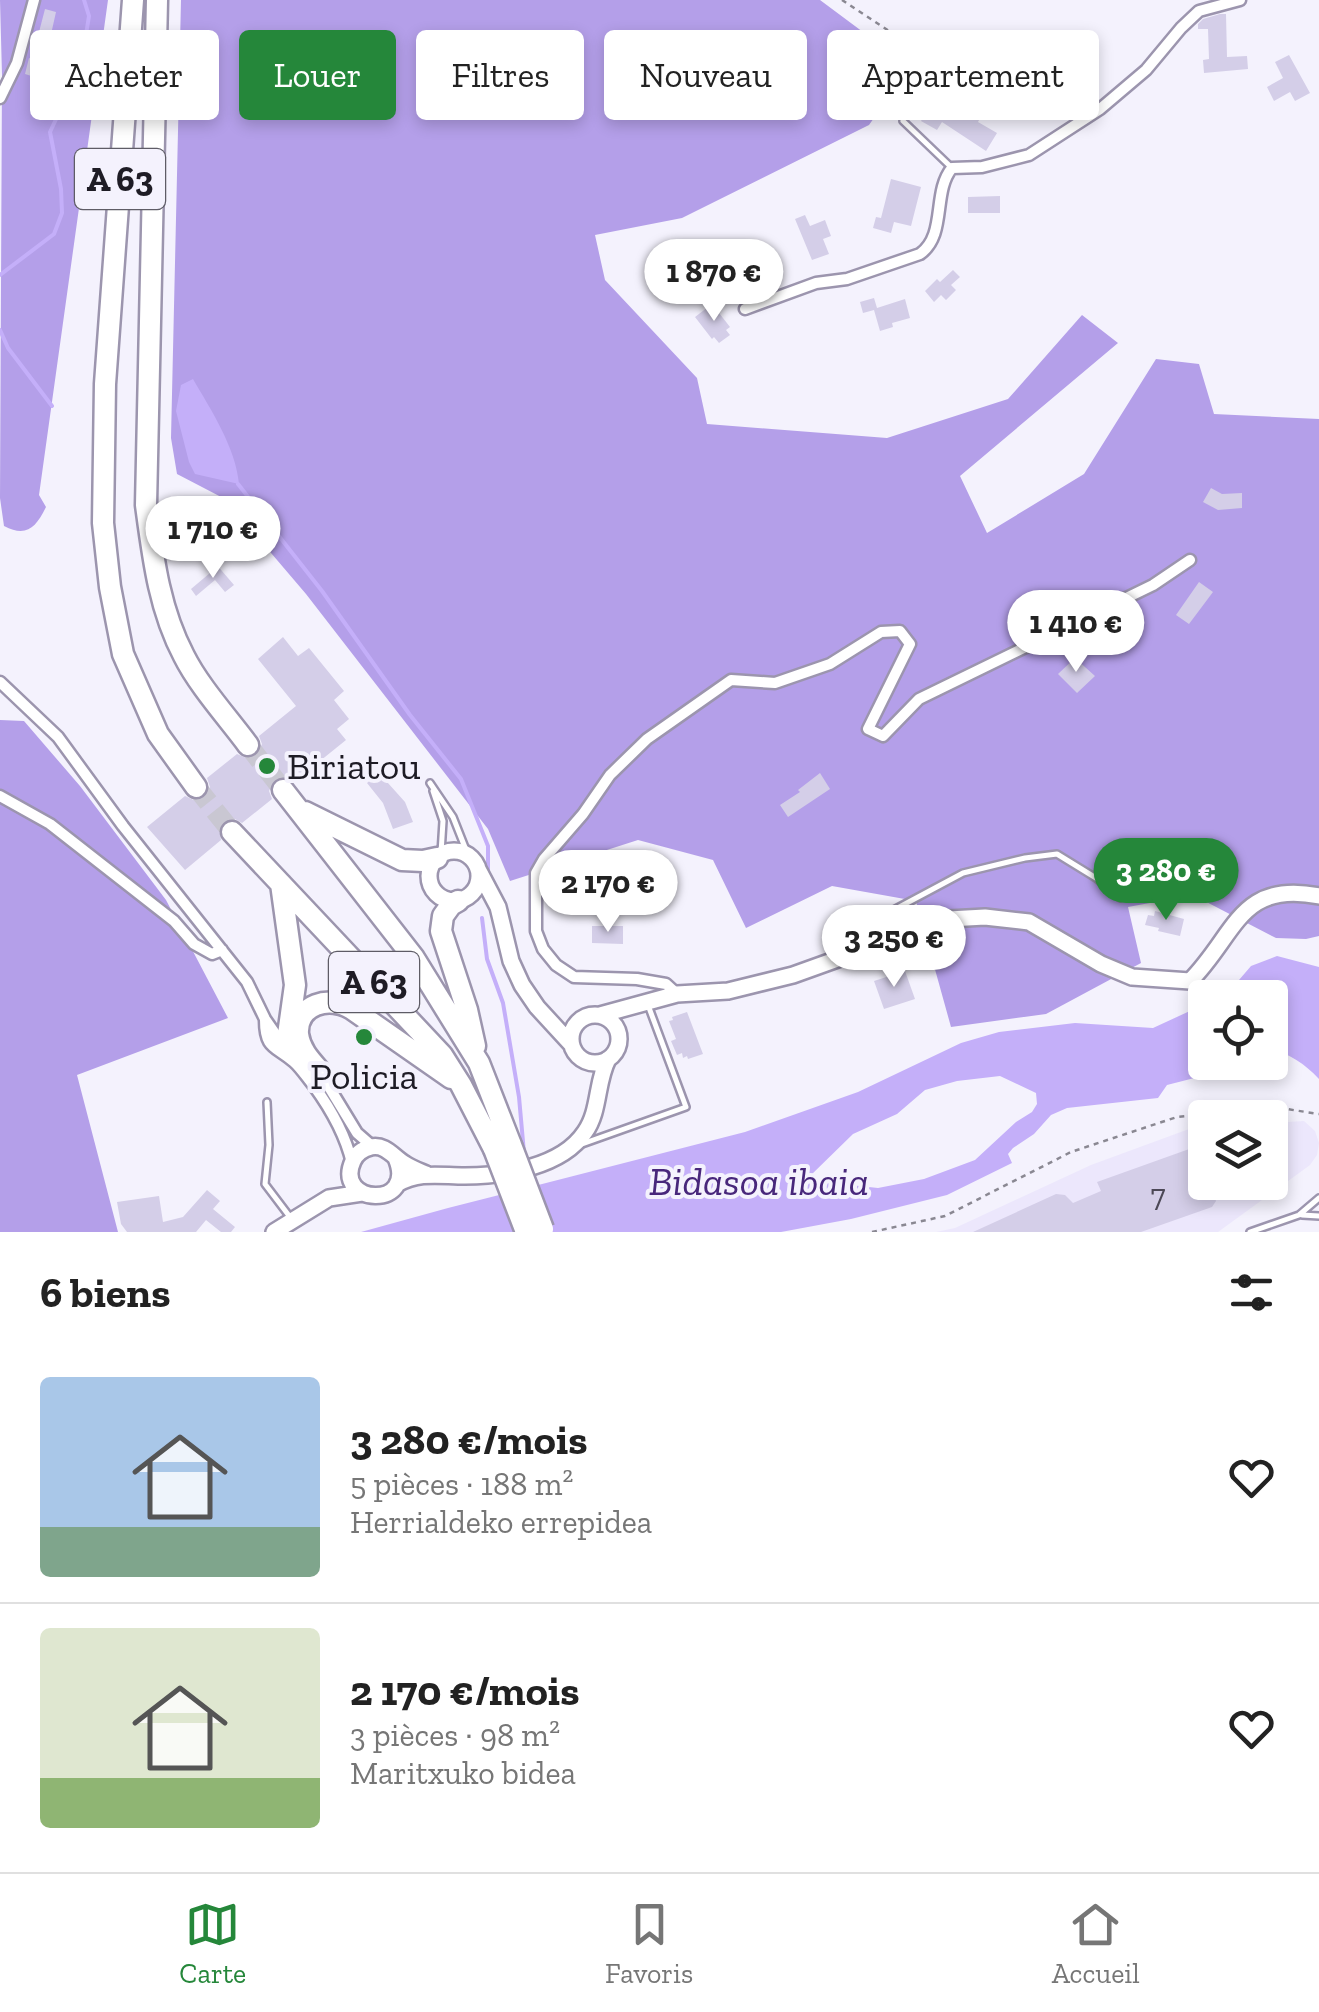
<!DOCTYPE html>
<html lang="fr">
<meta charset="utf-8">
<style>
body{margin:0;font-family:"Zilla Slab",serif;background:#f6f6f6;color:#222;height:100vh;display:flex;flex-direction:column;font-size:38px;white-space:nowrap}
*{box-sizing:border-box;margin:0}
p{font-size:32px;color:#767676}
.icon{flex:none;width:55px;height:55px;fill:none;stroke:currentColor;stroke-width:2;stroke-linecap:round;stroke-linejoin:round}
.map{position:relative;height:1232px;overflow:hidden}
.sheet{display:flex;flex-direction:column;background:#fff;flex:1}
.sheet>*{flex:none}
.top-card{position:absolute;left:30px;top:30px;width:1260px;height:90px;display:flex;gap:20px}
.controls{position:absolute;left:1188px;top:980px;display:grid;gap:20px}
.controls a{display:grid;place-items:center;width:100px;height:100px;border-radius:10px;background:#fff;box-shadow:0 5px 15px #0003;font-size:50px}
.price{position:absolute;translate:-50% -85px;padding:0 22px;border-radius:35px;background:#fff;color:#222;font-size:32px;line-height:65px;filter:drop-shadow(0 2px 5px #0008)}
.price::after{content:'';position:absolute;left:50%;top:60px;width:30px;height:22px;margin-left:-15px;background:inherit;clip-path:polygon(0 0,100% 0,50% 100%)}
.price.current{background:#25873a;color:#fff}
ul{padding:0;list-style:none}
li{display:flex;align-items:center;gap:30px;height:250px;padding:0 40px}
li+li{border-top:2px solid #e0e0e0}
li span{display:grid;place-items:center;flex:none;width:280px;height:200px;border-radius:10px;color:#555}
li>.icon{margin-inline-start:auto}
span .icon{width:120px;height:120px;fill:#fffc;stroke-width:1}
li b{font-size:42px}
h2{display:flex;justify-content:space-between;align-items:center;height:120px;padding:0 40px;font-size:42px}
.chip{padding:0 35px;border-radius:10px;background:#fff;box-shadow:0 5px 15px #0003;font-size:35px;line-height:90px}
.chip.current{background:#25873a;color:#fff}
.tab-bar{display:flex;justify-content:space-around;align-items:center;height:140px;border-top:2px solid #e0e0e0;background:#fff;font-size:28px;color:#767676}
.tab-bar a{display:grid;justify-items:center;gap:5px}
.tab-bar .current{color:#25873a}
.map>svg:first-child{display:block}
.built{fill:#ece7fc}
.forest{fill:#b49fe9}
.water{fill:#c4aff9;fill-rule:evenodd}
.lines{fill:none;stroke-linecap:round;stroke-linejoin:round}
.stream{stroke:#c4aff9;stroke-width:4}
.building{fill:#d4cee8}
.highway-tunnel{stroke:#c9c7d2;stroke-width:20;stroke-dasharray:20 10;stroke-linecap:butt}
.lane-casing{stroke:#9c95ae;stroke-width:10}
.street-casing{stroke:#9c95ae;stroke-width:15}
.secondary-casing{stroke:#9c95ae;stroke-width:20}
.highway-casing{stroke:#9c95ae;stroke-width:25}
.path{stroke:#8a8892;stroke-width:2.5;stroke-dasharray:5 5;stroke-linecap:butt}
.lane{stroke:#fff;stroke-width:5}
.street{stroke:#fff;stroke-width:10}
.secondary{stroke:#fff;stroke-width:15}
.highway{stroke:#fff;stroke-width:20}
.highway-bridge-casing{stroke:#9c95ae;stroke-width:25;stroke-linecap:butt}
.highway-bridge{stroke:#fff;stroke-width:20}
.poi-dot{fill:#25873a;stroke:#f4f2fd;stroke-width:4}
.labels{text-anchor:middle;stroke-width:8;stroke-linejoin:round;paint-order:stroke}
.number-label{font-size:32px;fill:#4c4856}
.shield{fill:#f4f2fd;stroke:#5e5c66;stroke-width:2.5}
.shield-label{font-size:35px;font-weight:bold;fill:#1e1c25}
.poi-label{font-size:38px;fill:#1e1c25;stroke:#f4f2fd;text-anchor:start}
.water-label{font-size:40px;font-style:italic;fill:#48277b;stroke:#f4f2fd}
</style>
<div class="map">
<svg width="1319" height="1232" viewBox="0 0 1319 1232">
<rect width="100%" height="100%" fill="#f4f2fd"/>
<path class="built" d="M1304 1121 1315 1131 1319 1143 1317 1155 1310 1165 1218 1232H936L955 1228 1091 1165 1189 1129 1205 1128V1182H1270V1123Z"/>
<path class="forest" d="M0 0H108L39 495 46 507C36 527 27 538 4 526L0 498 2 75Z
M181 0H820L910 67 869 125 682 218 595 235 605 280 697 378 707 424 887 438 1008 399 1082 315 1118 343 960 476 987 533 1084 474 1156 359 1199 364 1214 414 1319 419V936L1306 939 1276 938 1193 895 1128 907 1141 963 1046 1014 951 1027 916 901 832 886 746 928 713 860 638 840 510 881 488 829 306 594 225 499 177 474 171 438Z
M0 720 24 721 80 786 166 900 228 1018 77 1075 118 1232H0Z"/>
<path class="water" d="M193 379C211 410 236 448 239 484L195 474 189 462 176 411 181 385Z
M1277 956 1319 967V1079C1304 1063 1291 1055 1270 1048V998L1219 997 1241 987 1239 980 1251 966Z
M1205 1004V1062L1228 1063 1210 1074 1167 1085 1158 1098 1067 1108 1051 1115 1034 1134 1013 1148 1008 1154 1012 1163 947 1195 851 1219 781 1232H361L448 1208 745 1132 858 1092 961 1043 999 1032 1075 1023 1153 1028ZM1000 1076 1036 1093 1037 1104 1032 1112 1016 1122 975 1160 924 1179 878 1188 814 1181 810 1176 853 1134 897 1114 925 1090 957 1081Z"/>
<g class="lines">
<path class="stream" d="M0 275 54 234 62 213 61 189 50 132 81 66 89 16 84 0
M0 330 8 348 52 406
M238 484 322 591 410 715 461 779 488 846V874
M482 918 487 959 503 1003 519 1097 524 1153"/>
</g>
<path class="building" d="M45 9 56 12 41 79 25 74 29 58 32 59Z
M1220 14H1226L1227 57 1247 56 1248 69 1204 73 1203 60 1209 59 1208 29H1198V24L1203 19Z
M1289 55 1310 93 1295 101 1290 92 1274 101 1267 87 1283 78 1275 62Z
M924 88 966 114 968 111 980 118 978 122 997 133 986 151 942 122 937 130 921 121 927 111 914 103Z
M891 179 921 187 911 226 894 222 891 233 873 228 876 217 881 218Z
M1000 196V213H968V197Z
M805 215 810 226 825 220 831 236 823 239 829 254 812 260 795 219Z
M953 270 960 277 951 285 956 290 946 300 941 295 934 302 925 291 937 279 940 282Z
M874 298 877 308 905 299 910 318 892 323 893 327 880 331 874 310 863 313 860 302Z
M712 304 730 327 726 330 730 335 719 343 714 337 712 339 695 317Z
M1211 488 1222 494 1242 493V508L1218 510 1203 502Z
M216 564 234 585 225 592 215 580 196 596 191 589 210 573 208 571Z
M1199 582 1213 592 1189 624 1176 615Z
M283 637 298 656 309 648 344 691 334 700 349 719 337 729 346 740 294 782 282 776 274 780 269 791 272 799 242 823 235 819 223 821 219 829 221 840 185 870 147 827 185 796 196 801 205 798 210 787 207 778 237 754 249 759 257 755 262 744 259 736 296 706 258 659Z
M1075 658 1095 676 1077 693 1058 674Z
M379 773 405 802 413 822 393 829 383 803 367 783Z
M820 773 830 789 788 817 780 805 800 792 798 790Z
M1155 911 1184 919 1180 936 1158 931 1159 928 1145 925 1148 915 1154 916Z
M592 926H623V944L592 943Z
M905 971 915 999 884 1009 874 981Z
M687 1012 703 1054 688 1059 687 1056 683 1058 682 1053 677 1055 671 1041 676 1039 669 1021 673 1020 672 1017Z
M1192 1148 1206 1189 1211 1187 1216 1201 1212 1207 1141 1232H973L1056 1194 1065 1195 1073 1203 1101 1191 1097 1182Z
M207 1190 220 1201 213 1209 235 1227 231 1232H221L206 1220 196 1232H127L121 1224 117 1202 159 1196 163 1222 183 1217Z"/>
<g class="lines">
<path class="highway-tunnel" d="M248 745 283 790
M196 787 232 832"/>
<g class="lane-casing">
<path id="lane" d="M903 121 952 168
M430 783 453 817 468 855
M433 791 443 821 441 853
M867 943 875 920 963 873 1025 858 1057 854 1096 878 1120 898
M267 1102 269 1145 265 1184 290 1217
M582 1144 686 1107 648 1005
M1302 1215 1319 1216
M1250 1232 1299 1215 1319 1198"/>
</g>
<g class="street-casing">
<path id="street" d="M0 98 17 63 34 0
M745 309 816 283 847 279 920 254C947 235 932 192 952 168L982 167 1029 155 1100 109 1146 70 1181 28 1199 11 1240 0
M0 682 58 737 123 826 247 982 265 1019 281 1042 299 1058 318 1069 357 1133 373 1147
M0 796 50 824 174 921 194 944 212 954 222 950
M677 994 666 984 637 979 574 977 556 965 543 949 536 931V873L544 859 583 814 610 775 647 739 731 680 775 683 830 664 881 632 900 631 910 644 868 729 883 736 919 699 1153 585 1190 560
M265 1020C265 1050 276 1046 294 1062 301 1068 308 1079 314 1086 330 1108 346 1137 352 1163"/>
</g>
<g class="secondary-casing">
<path id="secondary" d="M429 876a25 25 0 1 1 50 0a25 25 0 1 1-50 0Z
M478 869 498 907 511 961 522 985 537 1007 571 1044
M600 1015 677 994 728 991 793 975 949 919 985 917 1029 922 1101 964 1132 977 1190 981C1236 935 1239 880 1319 896
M571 1039a24 24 0 1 1 48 0a24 24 0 1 1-48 0Z
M396 1158C418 1210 333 1205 353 1161 356 1154 363 1149 371 1147 386 1144 393 1157 405 1164 411 1168 419 1171 426 1174
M397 1184C420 1171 440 1176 465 1176 504 1176 562 1167 585 1132 600 1111 596 1082 608 1059
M274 1232 329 1198 362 1193"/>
</g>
<g class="highway-casing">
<path id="highway" d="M133 0 105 384 103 523 110 587 123 654 158 734 196 787
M157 0 146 505C153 557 159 609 184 656 199 686 228 718 248 745
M283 790 414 958 479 1063 511 1145
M305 812 402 860 423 861 437 858
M232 832 442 1055 461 1085 494 1149
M281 884 295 985 288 1035
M458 901 451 905 443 916 441 931 467 1010 475 1046
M318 1069C309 1059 300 1049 298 1034 296 1004 330 995 352 1009L451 1078"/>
</g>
<path class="path" d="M842 0 951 72 961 85 958 107
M872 1232 945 1216 1071 1152 1177 1117 1280 1108 1319 1114"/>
<use href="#lane" class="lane"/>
<use href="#street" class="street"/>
<use href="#secondary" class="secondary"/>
<use href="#highway" class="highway"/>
<g class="highway-bridge-casing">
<path id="highway-bridge" d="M511 1145 543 1229
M494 1149 526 1232"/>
</g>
<use href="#highway-bridge" class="highway-bridge"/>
</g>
<g class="poi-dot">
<circle cx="267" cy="766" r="10"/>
<circle cx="364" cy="1037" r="10"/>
</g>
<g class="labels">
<g class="number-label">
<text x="1158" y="1206">7</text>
</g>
<g class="shield">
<rect x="75" y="149" width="90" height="60" rx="8"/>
<rect x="329" y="952" width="90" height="60" rx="8"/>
</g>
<g class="shield-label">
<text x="120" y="191">A 63</text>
<text x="374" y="994">A 63</text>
</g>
<g class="poi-label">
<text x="287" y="779">Biriatou</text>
<text x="364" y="1089" text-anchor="middle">Policia</text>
</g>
<g class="water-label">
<text x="759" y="1195">Bidasoa ibaia</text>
</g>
</g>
</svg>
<div class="controls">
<a><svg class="icon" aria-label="locate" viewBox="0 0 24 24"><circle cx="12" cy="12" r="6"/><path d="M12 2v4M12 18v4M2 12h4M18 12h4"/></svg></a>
<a><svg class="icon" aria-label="layers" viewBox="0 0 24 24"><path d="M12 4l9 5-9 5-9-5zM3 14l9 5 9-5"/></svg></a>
</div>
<b class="price" style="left:714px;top:324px">1 870 €</b>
<b class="price" style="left:213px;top:581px">1 710 €</b>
<b class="price" style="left:1076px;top:675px">1 410 €</b>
<b class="price current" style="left:1166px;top:923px">3 280 €</b>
<b class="price" style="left:608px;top:935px">2 170 €</b>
<b class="price" style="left:894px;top:990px">3 250 €</b>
<div class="top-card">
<a class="chip">Acheter</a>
<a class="chip current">Louer</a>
<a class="chip">Filtres</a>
<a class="chip">Nouveau</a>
<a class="chip">Appartement</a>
</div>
</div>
<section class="sheet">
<h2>6 biens<svg class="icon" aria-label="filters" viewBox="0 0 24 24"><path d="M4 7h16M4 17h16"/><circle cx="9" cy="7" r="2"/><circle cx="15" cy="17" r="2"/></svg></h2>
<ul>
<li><span style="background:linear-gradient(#a9c7e8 75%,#7fa58c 0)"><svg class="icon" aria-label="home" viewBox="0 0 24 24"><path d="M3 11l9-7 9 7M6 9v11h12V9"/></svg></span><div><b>3 280 €/mois</b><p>5 pièces · 188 m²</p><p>Herrialdeko errepidea</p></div><svg class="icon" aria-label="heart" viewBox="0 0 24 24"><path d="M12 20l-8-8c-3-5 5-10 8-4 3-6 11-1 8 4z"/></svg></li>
<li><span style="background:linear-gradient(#dfe7d0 75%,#8fb573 0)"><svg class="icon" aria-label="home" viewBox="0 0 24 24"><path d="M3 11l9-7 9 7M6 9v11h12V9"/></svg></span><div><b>2 170 €/mois</b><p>3 pièces · 98 m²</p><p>Maritxuko bidea</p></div><svg class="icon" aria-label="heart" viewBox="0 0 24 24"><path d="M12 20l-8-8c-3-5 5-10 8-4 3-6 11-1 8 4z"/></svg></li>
</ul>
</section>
<nav class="tab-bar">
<a class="current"><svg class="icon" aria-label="map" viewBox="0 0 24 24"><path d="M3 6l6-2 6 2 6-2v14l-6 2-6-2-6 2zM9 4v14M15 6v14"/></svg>Carte</a>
<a><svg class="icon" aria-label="saved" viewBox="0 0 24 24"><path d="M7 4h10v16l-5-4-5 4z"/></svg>Favoris</a>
<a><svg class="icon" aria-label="home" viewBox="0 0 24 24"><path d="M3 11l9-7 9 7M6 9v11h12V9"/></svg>Accueil</a>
</nav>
